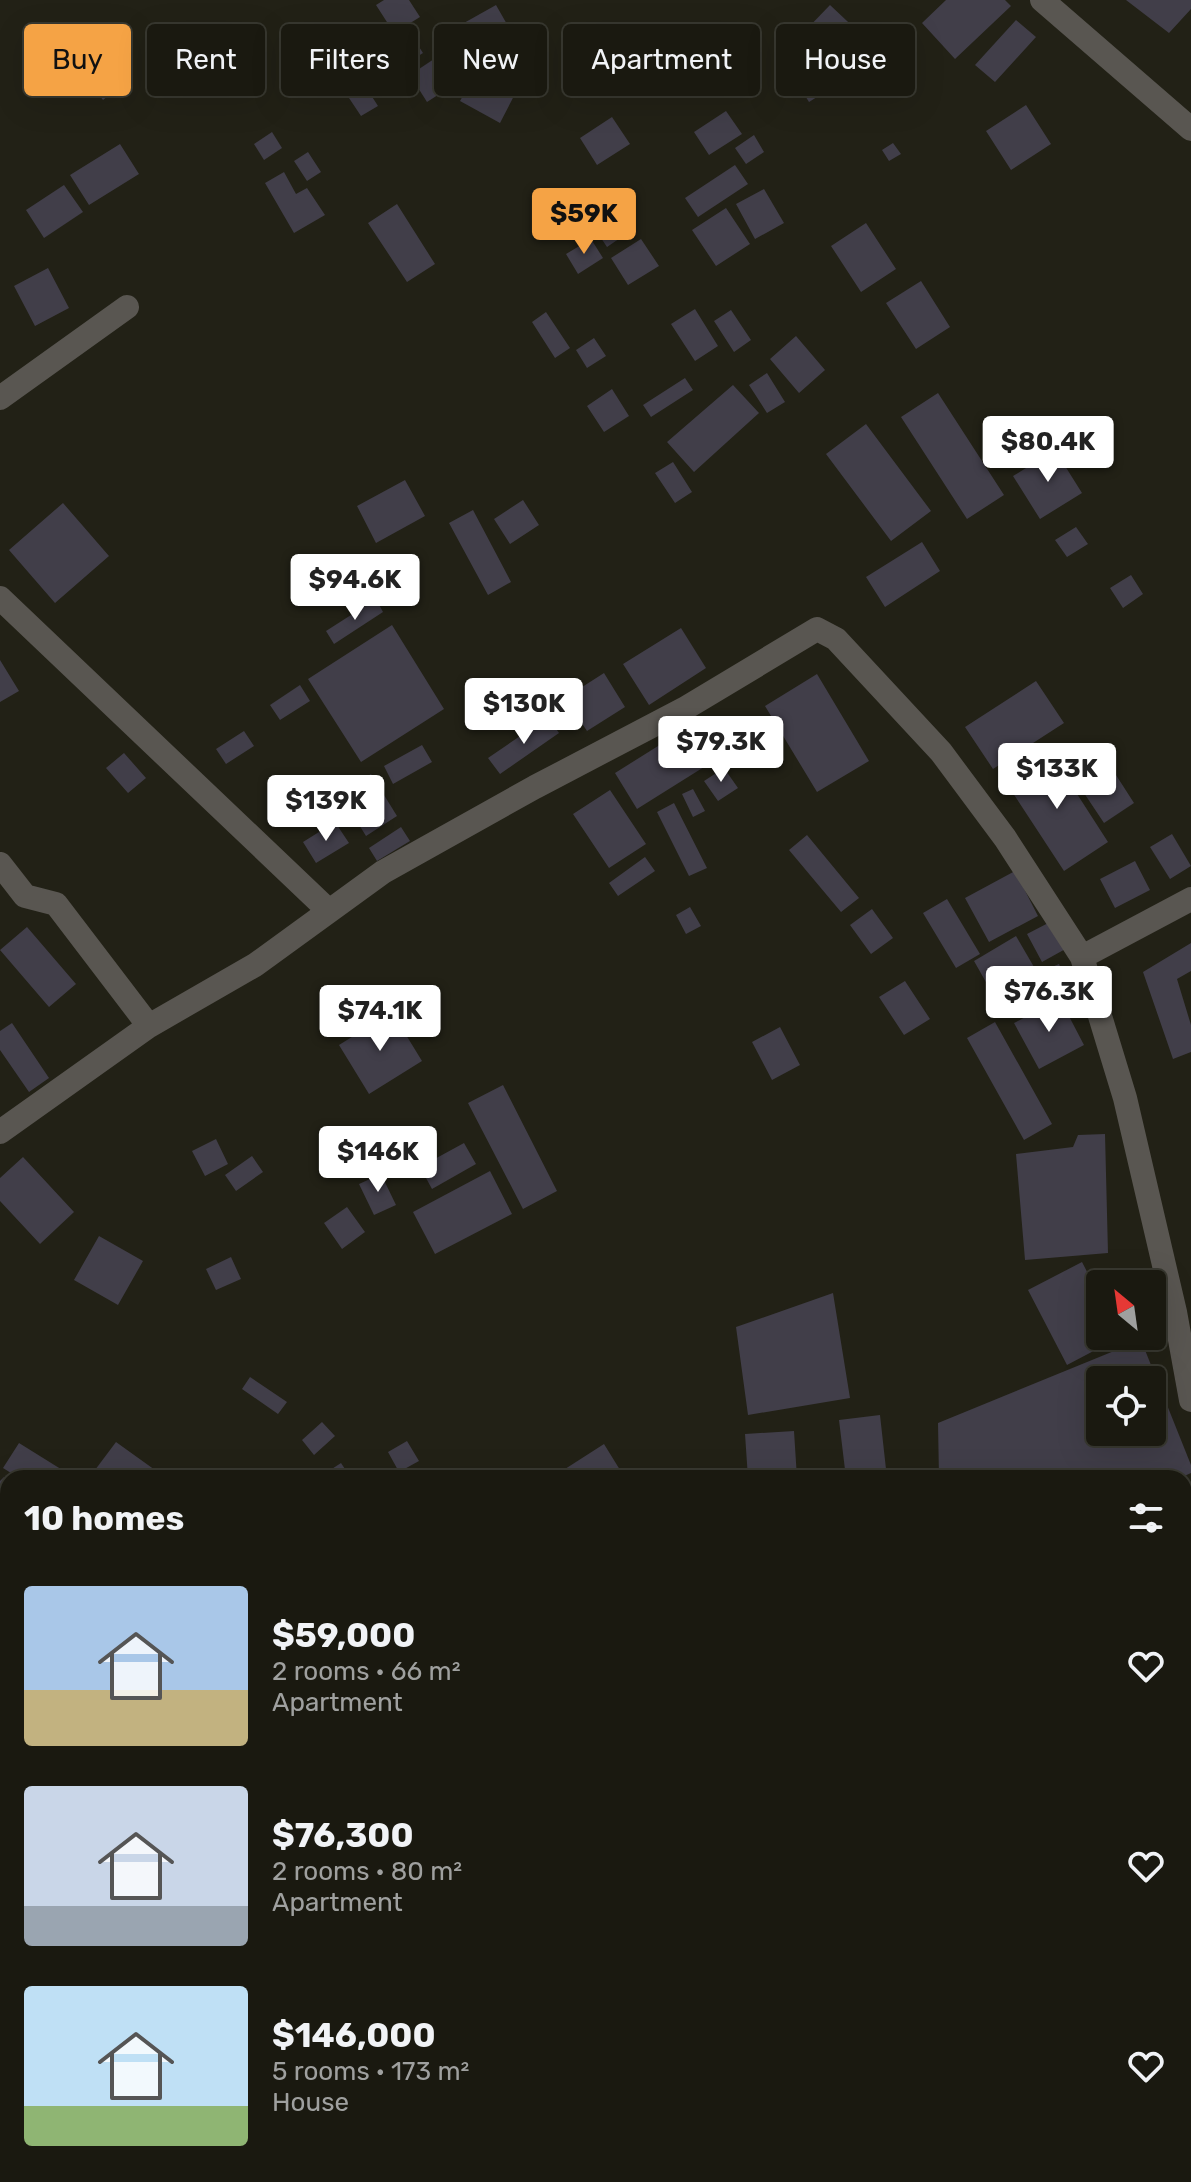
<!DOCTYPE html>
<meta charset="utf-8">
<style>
body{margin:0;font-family:Rubik,sans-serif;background:#27261e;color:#f1f3f6;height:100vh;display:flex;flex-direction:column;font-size:30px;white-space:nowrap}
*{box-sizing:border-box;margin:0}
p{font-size:26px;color:#9fa09f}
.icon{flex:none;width:44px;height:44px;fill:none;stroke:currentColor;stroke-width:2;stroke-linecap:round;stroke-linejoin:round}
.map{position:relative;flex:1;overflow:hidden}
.sheet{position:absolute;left:0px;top:1470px;width:1192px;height:712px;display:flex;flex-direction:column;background:#1a1910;border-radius:24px 24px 0 0;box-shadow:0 8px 32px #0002,0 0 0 2px #383830}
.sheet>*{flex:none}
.guide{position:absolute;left:24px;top:24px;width:1144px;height:72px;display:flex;gap:16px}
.needle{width:52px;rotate:331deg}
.controls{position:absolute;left:1086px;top:1270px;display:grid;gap:16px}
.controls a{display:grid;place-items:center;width:80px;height:80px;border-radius:8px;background:#1a1910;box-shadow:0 8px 32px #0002,0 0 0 2px #383830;font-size:40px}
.price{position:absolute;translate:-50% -68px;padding:0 18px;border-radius:8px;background:#fff;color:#222;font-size:26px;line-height:52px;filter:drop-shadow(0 2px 4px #0008)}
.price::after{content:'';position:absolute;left:50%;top:48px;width:24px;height:18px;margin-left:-12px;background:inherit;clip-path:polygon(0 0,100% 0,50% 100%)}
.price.on{background:#f5a345;color:#111}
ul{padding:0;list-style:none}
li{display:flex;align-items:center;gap:24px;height:200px;padding:0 24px}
li span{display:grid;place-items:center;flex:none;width:224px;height:160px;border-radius:8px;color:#555}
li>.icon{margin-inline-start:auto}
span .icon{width:96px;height:96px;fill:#fffc;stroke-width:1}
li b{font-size:34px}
h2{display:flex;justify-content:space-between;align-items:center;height:96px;padding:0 24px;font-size:34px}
.tag{padding:0 28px;border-radius:8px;background:#1a1910;box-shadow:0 8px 32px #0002,0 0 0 2px #383830;font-size:28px;line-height:72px}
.tag.on{background:#f5a345;color:#111}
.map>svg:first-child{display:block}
.water{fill:url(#water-rules)}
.building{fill:#413e49;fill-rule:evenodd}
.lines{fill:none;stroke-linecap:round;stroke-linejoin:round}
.street{stroke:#595651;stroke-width:24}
</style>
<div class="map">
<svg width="1191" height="2182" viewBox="0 0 1191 2182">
<defs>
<pattern id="water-rules" width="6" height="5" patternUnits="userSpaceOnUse" patternTransform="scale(2)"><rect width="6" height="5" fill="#000d22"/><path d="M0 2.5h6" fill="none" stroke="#253042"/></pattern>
</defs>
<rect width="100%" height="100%" fill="#222116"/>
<path class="water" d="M8 1704V1829L0 1798V1715Z"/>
<path class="building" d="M384 0H409L420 17 394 33 376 5Z
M946 0H1005L1011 6 955 59 922 23Z
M1126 0H1191V9L1169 33Z
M496 5 516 40 474 63 455 28Z
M830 5 880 52 855 79 804 32Z
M1016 20 1036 37 995 82 975 65Z
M410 33 423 53 404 65 391 45Z
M110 54 129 79 103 100 83 74Z
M812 56 833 87 809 102 789 70Z
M437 57 455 84 427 102 410 75Z
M477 71 516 92 500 123 460 101Z
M362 81 378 106 361 116 345 92Z
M1026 105 1051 144 1011 170 986 131Z
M726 111 742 134 709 155 694 132Z
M612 117 630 144 597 165 580 138Z
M272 132 282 148 264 160 254 144Z
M754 135 764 152 746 164 735 148Z
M893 143 901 154 889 161 882 150Z
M120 144 139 174 89 205 70 175Z
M308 152 321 172 307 181 294 161Z
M735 165 748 184 698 217 685 198Z
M284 172 296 194 307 188 325 215 294 233 265 183Z
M64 185 83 212 44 238 26 210Z
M764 189 784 223 755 239 736 204Z
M397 204 435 264 407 282 368 223Z
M726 208 750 244 716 266 692 230Z
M612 213 626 234 607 247 593 226Z
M866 223 896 269 861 292 831 246Z
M591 239 603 258 578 274 566 254Z
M641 239 659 266 628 285 611 258Z
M48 268 69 308 35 326 14 286Z
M921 281 950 327 916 349 886 303Z
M695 309 718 346 695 361 671 324Z
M731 310 751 340 734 352 714 321Z
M546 312 570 348 555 358 532 322Z
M796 336 825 370 799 393 770 359Z
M594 338 606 356 587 368 576 350Z
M767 373 785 402 767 413 749 385Z
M685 378 693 390 651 417 643 405Z
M733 385 759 413 694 472 667 442Z
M612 389 629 416 604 432 587 406Z
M938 393 1004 495 967 519 901 417Z
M866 424 931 511 891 541 826 454Z
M1055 450 1082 493 1040 519 1013 476Z
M673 462 692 492 675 503 655 473Z
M405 480 425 516 376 543 357 506Z
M523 500 539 525 510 544 494 519Z
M63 503 109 556 55 603 9 550Z
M473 510 511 582 488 595 449 523Z
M1076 527 1088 544 1067 557 1055 540Z
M922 542 940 571 885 607 866 577Z
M1131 575 1143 594 1123 608 1110 588Z
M376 599 383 612 334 644 326 631Z
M392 625 444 709 361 762 308 679Z
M681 628 706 668 649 705 623 664Z
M0 660 19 691 0 702Z
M604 673 625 707 587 731 565 698Z
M817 674 869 761 817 792 765 706Z
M1036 681 1064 723 993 769 965 727Z
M300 685 310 701 280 720 270 705Z
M548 717 559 733 500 774 488 758Z
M244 731 254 746 226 764 216 749Z
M682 731 704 767 637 809 615 773Z
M422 745 432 762 393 784 384 766Z
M1050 752 1108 842 1064 871 1005 781Z
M124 753 146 778 128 793 106 768Z
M1107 761 1134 803 1104 823 1076 781Z
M724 768 738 788 718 801 704 781Z
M371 774 397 816 366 836 340 794Z
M693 789 705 811 693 817 682 794Z
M610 790 646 844 609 868 573 814Z
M674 803 707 868 689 876 657 812Z
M335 822 349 843 316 863 303 842Z
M401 827 410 841 377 861 369 848Z
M1172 834 1191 866 1170 879 1150 847Z
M807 835 859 898 841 912 789 850Z
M645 857 655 871 618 896 609 883Z
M1135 861 1150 890 1115 908 1100 879Z
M1015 871 1038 916 989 942 965 898Z
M947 899 980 954 956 968 923 913Z
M690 907 701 926 686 934 676 915Z
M872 909 893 938 871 954 850 925Z
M1054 920 1069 947 1042 962 1027 934Z
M27 927 76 984 49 1007 0 950Z
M1016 936 1034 967 991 991 974 961Z
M1191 943V971L1177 979 1191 1025V1052L1173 1059 1143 972Z
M1059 964 1070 989 1011 1015 1000 989Z
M905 981 930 1019 904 1035 879 997Z
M1060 999 1084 1045 1039 1069 1014 1023Z
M392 1012 422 1061 369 1094 339 1045Z
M995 1022 1052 1124 1024 1140 967 1038Z
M12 1023 49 1078 29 1092 0 1050V1031Z
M780 1027 800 1065 772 1080 752 1042Z
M503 1085 557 1191 523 1209 468 1103Z
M1105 1134 1108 1253 1025 1260 1016 1154 1073 1147 1078 1135Z
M216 1139 228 1164 205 1176 192 1151Z
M464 1143 476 1164 432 1189 420 1167Z
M252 1156 263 1172 236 1191 225 1175Z
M23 1157 74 1212 40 1244 0 1201V1178Z
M490 1171 512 1214 435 1254 413 1212Z
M381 1174 396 1205 374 1215 359 1184Z
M347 1207 365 1232 342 1249 324 1223Z
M99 1236 143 1261 118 1305 74 1280Z
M231 1257 241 1279 216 1290 206 1269Z
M1082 1262 1100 1297V1336H1122L1067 1365 1028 1290Z
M833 1293 850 1398 748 1415 736 1327Z
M1141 1340 1191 1465V1473L1180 1478H939L938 1423ZM1100 1380H1152V1432H1100Z
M250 1377 287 1402 278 1414 242 1389Z
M880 1415 887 1478H846L839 1420Z
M322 1422 335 1436 314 1455 302 1440Z
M794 1431 797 1478H748L745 1434Z
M407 1441 419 1461 399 1472 388 1452Z
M116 1442 155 1470 148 1478H89Z
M19 1443 72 1476 70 1478H19L3 1468Z
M604 1444 625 1478H551Z
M341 1463 351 1478H318Z
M4 1477 8 1481V1549L0 1542V1481Z
M1187 1669 1191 1678V1705L1184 1708V1671Z
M1184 1730 1191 1740V1770L1186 1774Z
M1191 2054V2127L1184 2123V2064Z
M244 2174H322L316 2182H238Z
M413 2174H426L434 2182H406Z
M997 2174H1062L1072 2182H993Z
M1096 2174H1168L1173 2177 1170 2182H1090Z"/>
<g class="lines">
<path class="street" d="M1042 0 1191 129
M0 398 127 307
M0 598 329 911
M0 864 25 896 56 904 149 1026
M1082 957 1191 899
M0 1132 149 1026 255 965 383 872 535 787 684 709 817 629 836 639 941 752 1005 838 1082 957 1125 1098 1175 1312 1191 1400"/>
</g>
</svg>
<div class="controls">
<a><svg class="needle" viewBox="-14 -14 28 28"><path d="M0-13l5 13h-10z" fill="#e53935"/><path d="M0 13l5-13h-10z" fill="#9fa09f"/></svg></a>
<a><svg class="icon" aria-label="locate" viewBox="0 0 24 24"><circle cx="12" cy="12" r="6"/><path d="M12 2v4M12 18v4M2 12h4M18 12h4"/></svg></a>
</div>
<b class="price on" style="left:584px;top:256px">$59K</b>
<b class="price" style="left:1048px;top:484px">$80.4K</b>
<b class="price" style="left:355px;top:622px">$94.6K</b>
<b class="price" style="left:524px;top:746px">$130K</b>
<b class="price" style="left:721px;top:784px">$79.3K</b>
<b class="price" style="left:1057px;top:811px">$133K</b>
<b class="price" style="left:326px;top:843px">$139K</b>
<b class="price" style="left:1049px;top:1034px">$76.3K</b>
<b class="price" style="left:380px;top:1053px">$74.1K</b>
<b class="price" style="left:378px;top:1194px">$146K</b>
<div class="guide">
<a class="tag on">Buy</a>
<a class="tag">Rent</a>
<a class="tag">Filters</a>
<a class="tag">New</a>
<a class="tag">Apartment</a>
<a class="tag">House</a>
</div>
<section class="sheet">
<h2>10 homes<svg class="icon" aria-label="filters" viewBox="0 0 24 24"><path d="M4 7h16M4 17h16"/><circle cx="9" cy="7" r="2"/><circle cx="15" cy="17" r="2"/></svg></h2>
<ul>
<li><span style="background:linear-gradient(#a9c7e8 65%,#c2b280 0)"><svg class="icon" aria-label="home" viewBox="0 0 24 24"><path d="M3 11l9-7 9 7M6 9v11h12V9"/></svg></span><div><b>$59,000</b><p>2 rooms · 66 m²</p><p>Apartment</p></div><svg class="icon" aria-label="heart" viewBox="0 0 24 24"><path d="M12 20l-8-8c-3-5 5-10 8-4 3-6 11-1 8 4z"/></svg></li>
<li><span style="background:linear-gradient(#c9d6e8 75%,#9aa5b1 0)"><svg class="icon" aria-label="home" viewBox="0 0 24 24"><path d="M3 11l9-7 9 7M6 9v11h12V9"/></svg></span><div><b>$76,300</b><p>2 rooms · 80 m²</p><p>Apartment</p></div><svg class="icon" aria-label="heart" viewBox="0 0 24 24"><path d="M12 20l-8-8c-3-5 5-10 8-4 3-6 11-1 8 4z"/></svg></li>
<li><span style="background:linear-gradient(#bfe0f5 75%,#8fb573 0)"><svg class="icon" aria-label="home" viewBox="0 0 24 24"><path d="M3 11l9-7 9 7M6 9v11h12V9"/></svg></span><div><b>$146,000</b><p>5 rooms · 173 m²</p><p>House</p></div><svg class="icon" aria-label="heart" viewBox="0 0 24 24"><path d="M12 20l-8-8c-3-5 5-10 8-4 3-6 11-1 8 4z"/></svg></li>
</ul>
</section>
</div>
